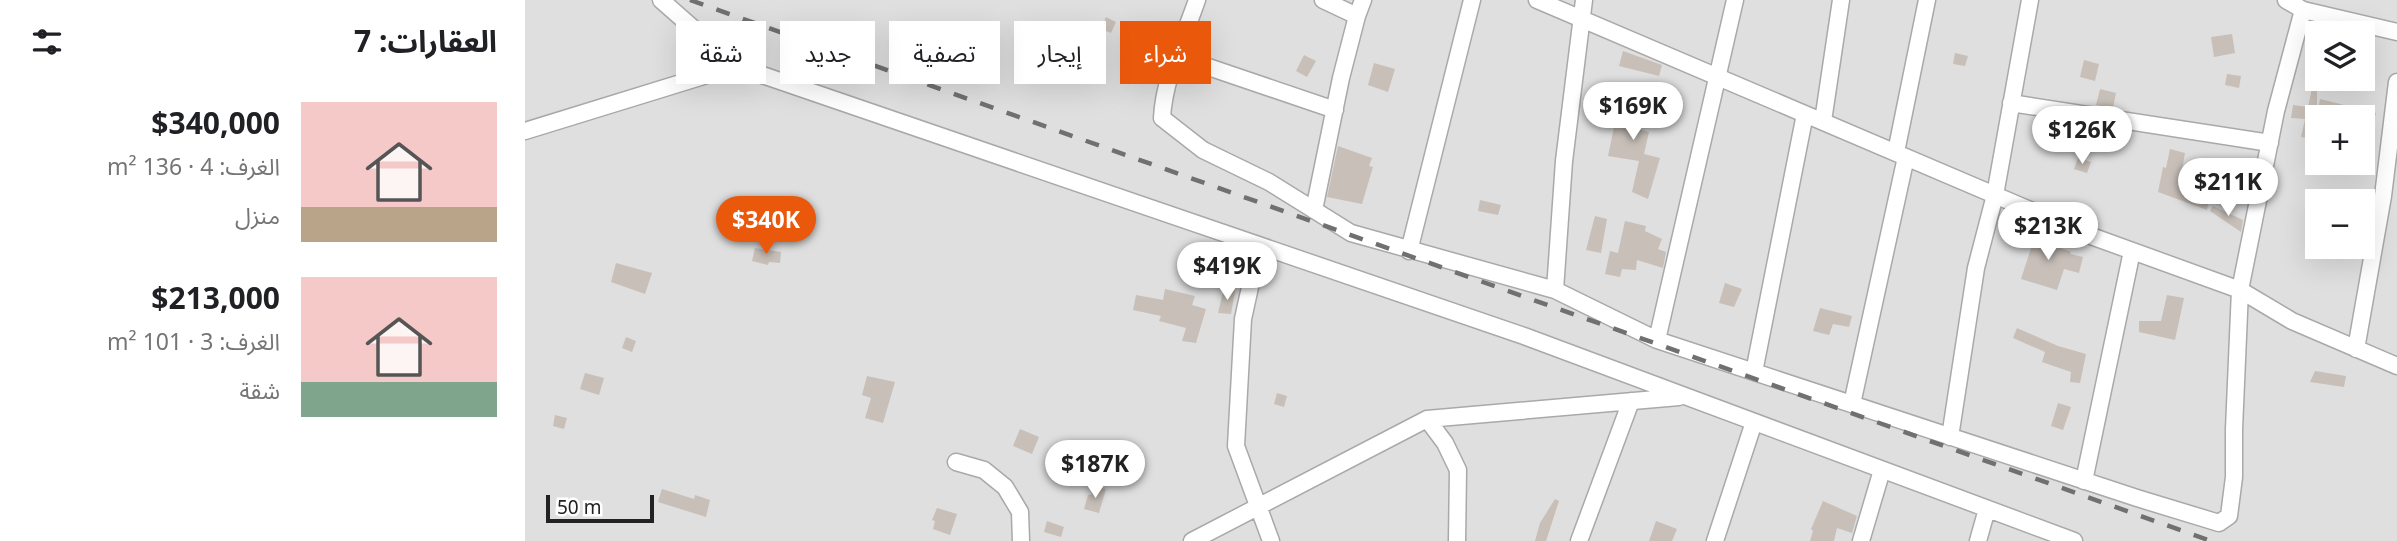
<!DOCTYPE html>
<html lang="ar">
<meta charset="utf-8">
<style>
body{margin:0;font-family:"Noto Sans","Noto Sans Arabic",sans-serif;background:#f2f2f2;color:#202124;direction:rtl;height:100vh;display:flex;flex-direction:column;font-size:26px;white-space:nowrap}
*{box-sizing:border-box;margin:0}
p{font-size:23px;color:#757577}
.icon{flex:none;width:38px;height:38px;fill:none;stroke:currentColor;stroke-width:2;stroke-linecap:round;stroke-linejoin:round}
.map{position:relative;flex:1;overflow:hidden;direction:ltr}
.details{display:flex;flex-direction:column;background:#fff;width:525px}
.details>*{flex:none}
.top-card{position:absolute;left:21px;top:21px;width:665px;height:63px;direction:rtl;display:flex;gap:14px}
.tools{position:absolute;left:1780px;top:21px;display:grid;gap:14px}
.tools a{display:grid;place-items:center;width:70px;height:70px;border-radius:0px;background:#fff;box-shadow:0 7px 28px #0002;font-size:35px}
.scale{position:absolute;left:21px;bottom:18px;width:108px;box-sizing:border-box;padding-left:7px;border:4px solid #222;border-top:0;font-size:19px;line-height:24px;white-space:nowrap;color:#222;-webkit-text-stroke:5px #fff;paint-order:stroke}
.price{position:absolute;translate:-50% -60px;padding:0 16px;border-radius:24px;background:#fff;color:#222;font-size:23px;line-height:46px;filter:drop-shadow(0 2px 4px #0008)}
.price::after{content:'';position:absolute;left:50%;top:42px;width:21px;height:16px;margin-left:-10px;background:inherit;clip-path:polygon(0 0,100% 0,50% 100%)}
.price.on{background:#ea580c;color:#fff}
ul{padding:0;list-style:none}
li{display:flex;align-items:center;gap:21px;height:175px;padding:0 28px}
li span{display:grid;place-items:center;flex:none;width:196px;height:140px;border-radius:0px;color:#555}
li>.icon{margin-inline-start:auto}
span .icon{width:84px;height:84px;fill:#fffc;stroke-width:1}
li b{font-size:30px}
h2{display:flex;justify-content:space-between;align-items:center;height:84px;padding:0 28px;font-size:30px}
.chip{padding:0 24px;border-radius:0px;background:#fff;box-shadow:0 7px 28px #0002;font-size:24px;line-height:63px}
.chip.on{background:#ea580c;color:#fff}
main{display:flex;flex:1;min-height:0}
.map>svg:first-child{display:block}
.residential{fill:#e0dfdf;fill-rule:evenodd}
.building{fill:#c7bfb8}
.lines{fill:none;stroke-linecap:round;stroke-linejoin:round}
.minor-casing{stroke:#a9a9a9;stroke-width:19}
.minor{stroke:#fff;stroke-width:16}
.rail{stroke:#707070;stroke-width:4.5;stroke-dasharray:14 14;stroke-linecap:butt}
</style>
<main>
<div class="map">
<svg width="1872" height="541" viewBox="0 0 1872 541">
<rect width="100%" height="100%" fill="#f2efe9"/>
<path class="residential" d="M0 0H1872V541H0ZM1792 33H1838V79H1792ZM1792 117H1838V163H1792ZM1792 201H1838V247H1792Z"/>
<path class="building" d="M581 17 591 22 586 33 576 29Z
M1707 34 1710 53 1689 57 1686 37Z
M1098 51 1137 65 1134 76 1094 66Z
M1430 53 1443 56 1440 66 1428 64Z
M779 55 791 61 782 77 771 71Z
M1559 60 1574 64 1570 81 1555 77Z
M849 63 870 69 863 92 843 85Z
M1702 74 1716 76 1714 88 1700 85Z
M1787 88H1792V115L1795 99 1851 113 1850 117H1792V139L1776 137 1780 119 1766 118 1768 105 1783 107Z
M1097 89 1119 95 1112 129 1124 132 1119 154 1135 158 1123 199 1107 192 1114 161 1083 156Z
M1575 89 1591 93 1588 108 1571 105Z
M813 146 847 158 844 166 848 167 837 204 802 197Z
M1645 149 1660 153 1656 175 1678 182 1682 165 1695 169 1686 190 1682 210 1633 192 1638 167 1641 168Z
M1553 158 1566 162 1562 173 1549 169Z
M955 200 976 205 973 215 953 211Z
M1688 206 1718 220 1716 232 1685 211Z
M1070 216 1082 219 1076 253 1061 250Z
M1100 221 1121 226 1120 231 1137 239 1133 249 1141 252 1138 268 1112 260 1111 270 1097 269 1095 277 1080 274 1085 251 1093 253Z
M1506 230 1523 235 1521 242 1546 252 1545 254 1558 257 1554 273 1539 269 1532 290 1496 279 1506 248 1502 247Z
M230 248 256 252 255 263 244 262 243 265 227 261Z
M91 263 127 273 120 294 86 282Z
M1200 283 1217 289 1209 307 1194 303Z
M699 288 710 291 706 314 693 313Z
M640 289 670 296 667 305 681 309 671 343 657 341 661 328 634 321 636 316 608 310 611 295 638 300Z
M1642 295 1659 298 1650 340 1614 332V321H1636Z
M1295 308 1327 316 1324 327 1308 324 1304 335 1288 331Z
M1492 328 1533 346 1561 354 1555 383 1545 382 1546 372 1517 362 1520 352 1488 338Z
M101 337 111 341 107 352 97 348Z
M1790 371 1821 376 1819 387 1785 382Z
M60 373 79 378 74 395 55 389Z
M342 376 370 382 358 423 340 418 346 398 337 395Z
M752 393 762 396 759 407 749 404Z
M1533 403 1546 407 1538 430 1526 426Z
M30 415 42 418 39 429 28 426Z
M495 429 514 437 507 454 488 446Z
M568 486 581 489 574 513 559 509 563 495H566Z
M137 489 169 499 170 495 185 500 181 517 133 502Z
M1030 499 1034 501 1021 541H1010L1015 523Z
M1298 501 1332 516 1327 533 1312 528 1309 541H1285L1288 531 1286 529Z
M412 508 432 514 425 535 408 529 410 521 407 520Z
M522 521 539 527 536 537 519 532Z
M1131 521 1152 529 1147 541H1124Z"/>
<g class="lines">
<g class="minor-casing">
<path id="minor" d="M136 0 211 66 999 336 1549 541
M672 0C659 38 639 78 637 118L678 150 744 182 826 233 1030 290 1132 340 1612 498 1694 523 1704 516 1709 477V429L1715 290 1751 111 1778 10
M798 0 832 16 838 0
M1012 0 1566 236 1715 290 1767 321 1872 366
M1761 0 1778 10 1872 32
M651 56 810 110
M1486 103 1745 143
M1298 121 1316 0
M0 131 211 66
M1371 152 1402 0
M789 210 816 78 832 16
M734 246 718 319 711 446 746 541
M884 251 947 0
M1030 290 1039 161 1059 0
M1132 340 1210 0
M1831 349 1858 196 1872 82
M1229 372 1280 114
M1327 404 1381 157
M902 419 920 443 933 470 932 541
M1425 437 1451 268 1470 195 1505 0
M431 462 459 470 480 487 495 512 496 541
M1559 481 1607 251
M667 541 902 419 1154 397
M1054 541 1106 401
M1190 541 1229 422
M1336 541 1357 470
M1453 541 1462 509"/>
</g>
<use href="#minor" class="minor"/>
<path class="rail" d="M165 0 1686 541"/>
</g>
</svg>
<div class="tools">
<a><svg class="icon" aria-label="layers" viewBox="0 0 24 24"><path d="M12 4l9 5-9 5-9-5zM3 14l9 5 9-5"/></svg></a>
<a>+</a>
<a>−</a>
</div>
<div class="scale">50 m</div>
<b class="price" style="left:1108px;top:142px">$169K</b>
<b class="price" style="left:1557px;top:166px">$126K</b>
<b class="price" style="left:1703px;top:218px">$211K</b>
<b class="price on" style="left:241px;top:256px">$340K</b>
<b class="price" style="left:1523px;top:262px">$213K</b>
<b class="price" style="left:702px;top:302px">$419K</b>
<b class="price" style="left:570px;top:500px">$187K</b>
<div class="top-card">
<a class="chip on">شراء</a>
<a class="chip">إيجار</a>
<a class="chip">تصفية</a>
<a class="chip">جديد</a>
<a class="chip">شقة</a>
</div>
</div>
<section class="details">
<h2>العقارات: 7<svg class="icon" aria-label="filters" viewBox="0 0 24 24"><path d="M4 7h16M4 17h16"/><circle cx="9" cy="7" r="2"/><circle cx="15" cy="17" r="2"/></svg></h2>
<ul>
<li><span style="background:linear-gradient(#f6c9c9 75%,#b9a48a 0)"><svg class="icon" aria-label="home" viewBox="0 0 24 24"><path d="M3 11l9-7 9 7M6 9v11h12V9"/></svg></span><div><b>$340,000</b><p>الغرف: 4 · 136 m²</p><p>منزل</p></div></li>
<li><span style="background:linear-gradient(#f6c9c9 75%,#7fa58c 0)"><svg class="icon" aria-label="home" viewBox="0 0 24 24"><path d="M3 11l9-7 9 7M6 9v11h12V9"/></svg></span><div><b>$213,000</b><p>الغرف: 3 · 101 m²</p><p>شقة</p></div></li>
</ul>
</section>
</main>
